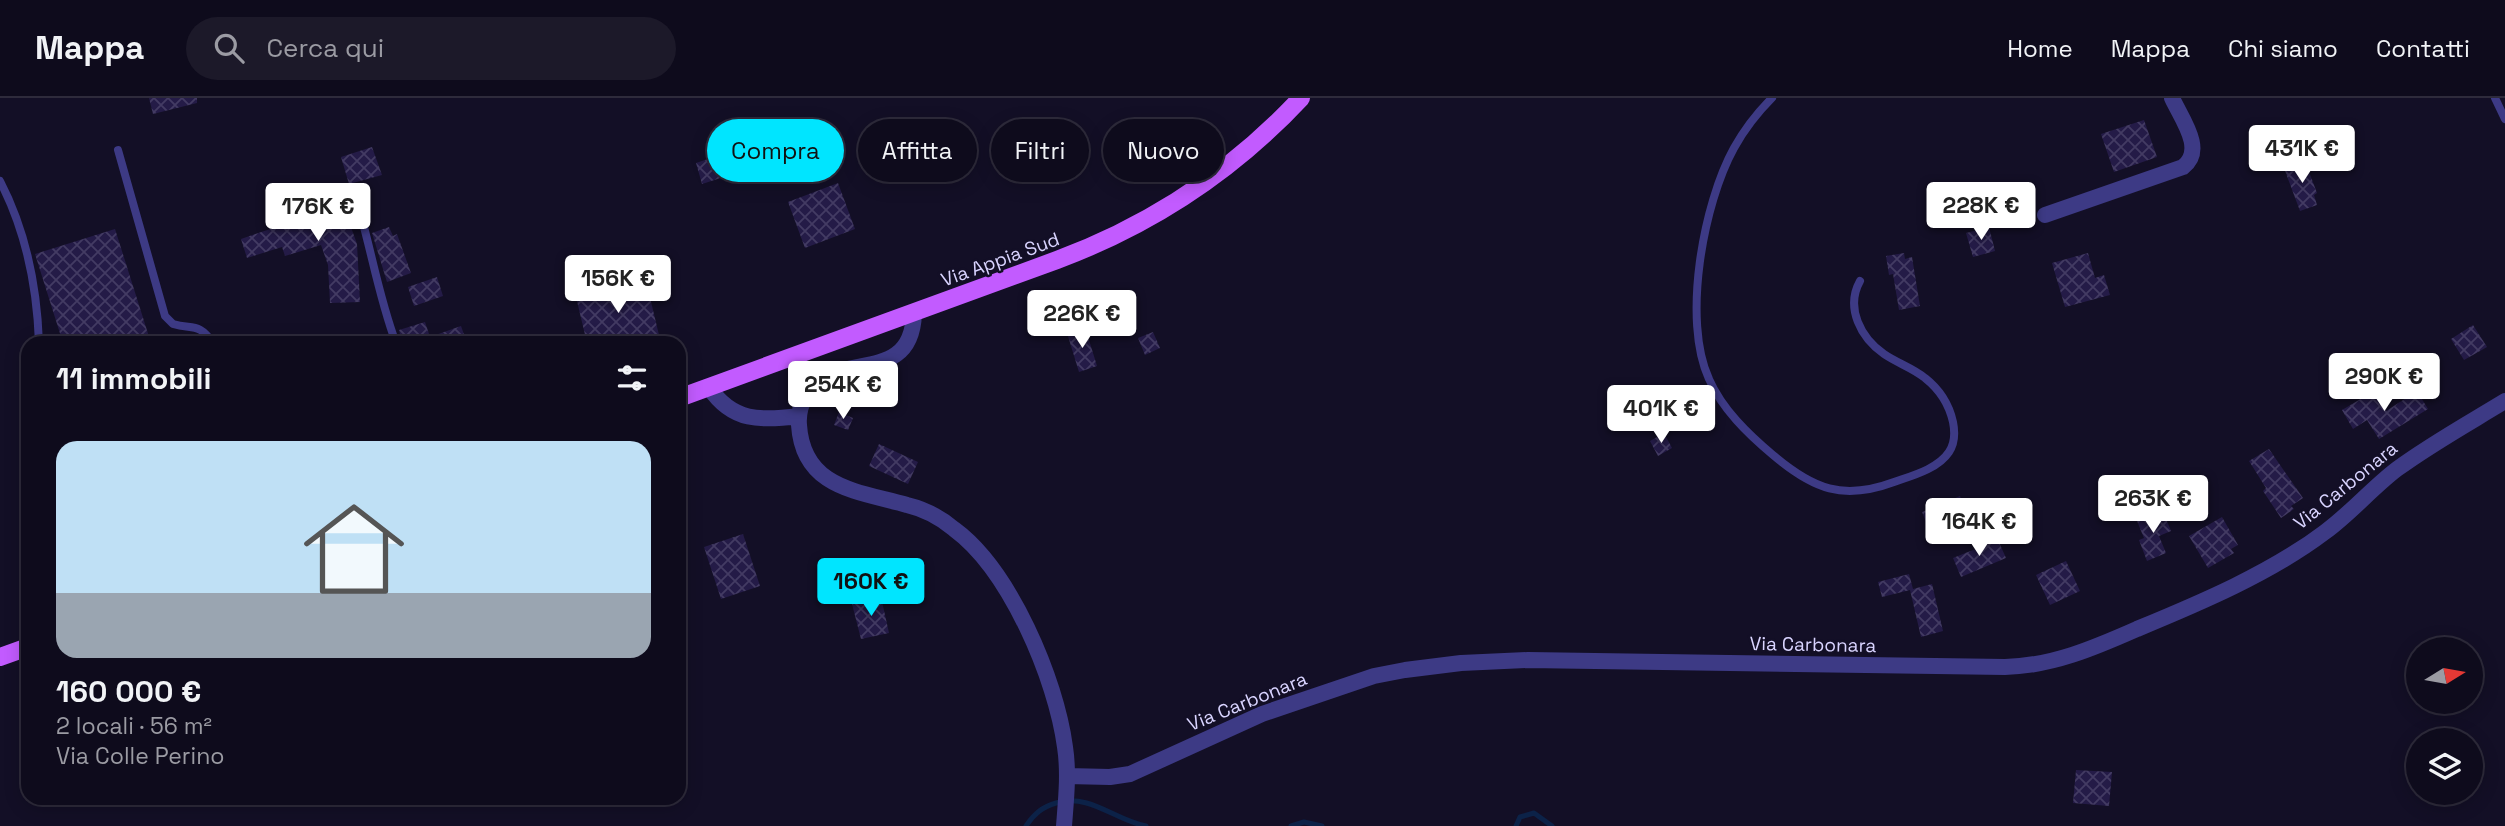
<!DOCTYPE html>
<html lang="it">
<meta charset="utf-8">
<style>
body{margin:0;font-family:"Space Grotesk",sans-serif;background:#1c1929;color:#f1f3f6;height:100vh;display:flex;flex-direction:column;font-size:26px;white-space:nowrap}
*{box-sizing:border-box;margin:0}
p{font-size:23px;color:#9b9ba3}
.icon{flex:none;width:38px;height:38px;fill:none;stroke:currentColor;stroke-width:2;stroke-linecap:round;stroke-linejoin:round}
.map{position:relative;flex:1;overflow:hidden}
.drawer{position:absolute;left:21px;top:238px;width:665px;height:469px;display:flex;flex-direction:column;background:#0e0b1c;border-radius:21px;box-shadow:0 4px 18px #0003,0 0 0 2px #2e2b3b}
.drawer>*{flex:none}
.guide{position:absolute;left:707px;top:21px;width:665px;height:63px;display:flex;gap:14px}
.needle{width:46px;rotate:79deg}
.tools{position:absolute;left:2406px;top:539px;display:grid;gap:14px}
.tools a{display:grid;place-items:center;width:77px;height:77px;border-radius:50%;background:#0e0b1c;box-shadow:0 4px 18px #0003,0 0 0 2px #2e2b3b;font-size:35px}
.price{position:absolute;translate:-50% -60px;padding:0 16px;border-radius:7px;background:#fff;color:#222;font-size:23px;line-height:46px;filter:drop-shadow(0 2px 4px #0008)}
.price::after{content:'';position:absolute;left:50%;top:42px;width:21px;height:16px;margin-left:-10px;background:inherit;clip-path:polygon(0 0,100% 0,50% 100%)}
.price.current{background:#00e5ff;color:#111}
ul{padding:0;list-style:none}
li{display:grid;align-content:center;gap:14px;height:371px;padding:0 35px}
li+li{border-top:2px solid #2e2b3b}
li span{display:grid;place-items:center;height:217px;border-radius:21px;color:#555}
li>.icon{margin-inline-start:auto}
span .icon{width:126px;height:126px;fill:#fffc;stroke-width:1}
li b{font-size:30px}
h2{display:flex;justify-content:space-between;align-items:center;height:84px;padding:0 35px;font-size:30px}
.pill{padding:0 24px;border-radius:32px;background:#0e0b1c;box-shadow:0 4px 18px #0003,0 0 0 2px #2e2b3b;font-size:24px;line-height:63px}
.pill.current{background:#00e5ff;color:#111}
header{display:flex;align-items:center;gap:42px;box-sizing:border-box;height:98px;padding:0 35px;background:#0e0b1c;border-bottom:2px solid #2e2b3b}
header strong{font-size:33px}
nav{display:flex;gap:38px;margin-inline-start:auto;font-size:24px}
.search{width:490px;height:63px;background:#1c1929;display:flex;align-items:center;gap:18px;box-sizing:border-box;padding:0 24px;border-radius:38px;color:#9b9ba3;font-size:26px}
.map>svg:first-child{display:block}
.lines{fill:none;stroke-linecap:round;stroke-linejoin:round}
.stream{stroke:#0c2248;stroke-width:5}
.building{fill:url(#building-cross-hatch)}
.lane{stroke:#3d3a85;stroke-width:8}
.street{stroke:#3d3a85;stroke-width:16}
.primary{stroke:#c25bff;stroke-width:18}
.labels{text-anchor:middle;stroke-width:5;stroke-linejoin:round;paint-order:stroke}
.street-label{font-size:19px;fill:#d9d4ff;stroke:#130f26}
</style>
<header>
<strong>Mappa</strong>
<div class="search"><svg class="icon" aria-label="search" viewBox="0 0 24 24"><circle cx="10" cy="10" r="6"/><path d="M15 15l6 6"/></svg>Cerca qui</div>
<nav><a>Home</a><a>Mappa</a><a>Chi siamo</a><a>Contatti</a></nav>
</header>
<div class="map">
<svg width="2505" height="728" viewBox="0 0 2505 728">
<defs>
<pattern id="building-cross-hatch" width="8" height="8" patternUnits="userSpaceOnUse" patternTransform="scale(1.75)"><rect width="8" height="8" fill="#241b47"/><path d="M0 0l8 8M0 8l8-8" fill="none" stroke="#433b63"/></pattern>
</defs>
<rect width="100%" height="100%" fill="#130f26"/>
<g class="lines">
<path class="stream" d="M1026 728C1034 716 1042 709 1056 705 1090 695 1114 722 1146 728
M1291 728 1304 724 1322 728
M1516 728 1520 719 1534 715 1552 728"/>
</g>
<path class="building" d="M149 0H197V5L153 16Z
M2144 22 2157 59 2114 74 2101 36Z
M372 49 382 77 349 86 341 59Z
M720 57 727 78 702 86 696 65Z
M2305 63 2317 95 2314 97 2317 107 2300 113 2284 70Z
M838 85 855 131 805 150 788 104Z
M337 90 357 146 360 204 330 205 328 167 321 147 285 158 282 149 247 160 241 141 276 129 274 123 318 110 314 99Z
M2023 99 2029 124 2007 129 2001 105Z
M389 129 393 138 397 136 411 175 387 184 372 135Z
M1989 129 1995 153 1973 159 1966 135Z
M115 131 151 245H63L35 156Z
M1904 155 1905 161 1912 159 1920 208 1899 212 1893 176 1889 177 1886 158Z
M2088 155 2095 180 2104 177 2110 197 2065 209 2052 165Z
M437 179 443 198 414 208 408 189Z
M646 183 659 237 627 245H587L576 199Z
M1108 199 1118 232 1097 238 1087 206Z
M425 224 430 239 461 228 467 245H402L399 232Z
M2473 227 2487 249 2464 262 2451 241Z
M1085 229 1097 268 1079 274 1067 235Z
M1153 234 1160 250 1145 257 1138 240Z
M2374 293 2386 313 2417 293 2428 311 2379 341 2367 322 2353 331 2342 312Z
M839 314 853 320 848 332 834 327Z
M1664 335 1672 350 1658 358 1650 343Z
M879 346 918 364 908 386 869 368Z
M2269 351 2303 400 2291 408 2294 411 2281 420 2263 393 2266 390 2249 363Z
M1960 398 1970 424 1932 439 1922 414Z
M2163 413 2171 433 2159 438 2166 455 2147 463 2139 442 2144 440 2137 423Z
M2222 419 2238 447 2231 451 2234 455 2208 470 2189 438Z
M743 436 760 488 721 501 704 449Z
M1998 442 2006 460 1961 479 1953 460Z
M2066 463 2080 493 2050 507 2036 477Z
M1909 476 1913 491 1932 486 1943 533 1921 539 1910 492 1882 499 1878 484Z
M881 499 889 535 861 541 852 506Z
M2076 672 2112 674 2109 708 2073 705Z"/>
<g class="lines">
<path class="lane" d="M1772 0C1757 15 1744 32 1734 50 1703 106 1682 223 1709 281 1722 311 1748 336 1773 357 1813 391 1843 403 1894 384 1911 378 1938 371 1949 354 1955 345 1955 334 1953 324 1949 306 1939 291 1925 280 1913 270 1897 265 1884 256 1861 240 1845 210 1860 183
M2495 0 2505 21
M118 52 165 218 173 226C193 232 198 224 213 245
M0 83C26 133 37 189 39 245
M353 91C370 142 377 195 396 245"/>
<path class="street" d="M2045 117 2183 69C2206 52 2181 20 2172 0
M914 216C911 291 834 249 806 297 801 306 798 316 799 327 803 391 859 393 907 407 924 411 941 420 954 431 1010 472 1056 581 1065 649 1069 675 1066 702 1064 728
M709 289C732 324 761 323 799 318
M1067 678 1110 679 1130 676 1262 616 1374 578 1405 572 1461 565 1528 562 2005 569C2052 568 2094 550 2137 531 2200 505 2271 475 2325 434 2351 415 2372 390 2397 371 2431 346 2469 325 2505 303"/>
<path class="primary" d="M679 300 1057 162C1151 127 1233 73 1301 0
M0 559 28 549"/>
</g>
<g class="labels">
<g class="street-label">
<text transform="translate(1000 161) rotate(-20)" y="7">Via Appia Sud</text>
<text transform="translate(2345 387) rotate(-39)" y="7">Via Carbonara</text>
<text transform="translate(1813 546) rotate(1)" y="7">Via Carbonara</text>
<text transform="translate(1247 603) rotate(-22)" y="7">Via Carbonara</text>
</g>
</g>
</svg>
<div class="tools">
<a><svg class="needle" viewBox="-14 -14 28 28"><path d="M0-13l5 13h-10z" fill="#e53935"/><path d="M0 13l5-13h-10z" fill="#9b9ba3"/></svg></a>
<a><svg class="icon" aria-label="layers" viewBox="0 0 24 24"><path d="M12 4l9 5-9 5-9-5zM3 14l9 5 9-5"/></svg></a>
</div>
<b class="price" style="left:2302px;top:87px">431K €</b>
<b class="price" style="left:1981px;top:144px">228K €</b>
<b class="price" style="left:318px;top:145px">176K €</b>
<b class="price" style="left:618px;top:217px">156K €</b>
<b class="price" style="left:1082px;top:252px">226K €</b>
<b class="price" style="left:2384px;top:315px">290K €</b>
<b class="price" style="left:843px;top:323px">254K €</b>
<b class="price" style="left:1661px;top:347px">401K €</b>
<b class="price" style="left:2153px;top:437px">263K €</b>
<b class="price" style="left:1979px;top:460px">164K €</b>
<b class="price current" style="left:871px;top:520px">160K €</b>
<div class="guide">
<a class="pill current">Compra</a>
<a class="pill">Affitta</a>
<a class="pill">Filtri</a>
<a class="pill">Nuovo</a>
</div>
<section class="drawer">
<h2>11 immobili<svg class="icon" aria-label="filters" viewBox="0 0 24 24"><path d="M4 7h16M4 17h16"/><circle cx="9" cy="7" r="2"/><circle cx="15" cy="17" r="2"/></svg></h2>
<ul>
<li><span style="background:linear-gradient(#bfe0f5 70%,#9aa5b1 0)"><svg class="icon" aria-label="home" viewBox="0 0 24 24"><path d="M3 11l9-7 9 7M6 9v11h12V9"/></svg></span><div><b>160 000 €</b><p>2 locali · 56 m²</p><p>Via Colle Perino</p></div></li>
</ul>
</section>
</div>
